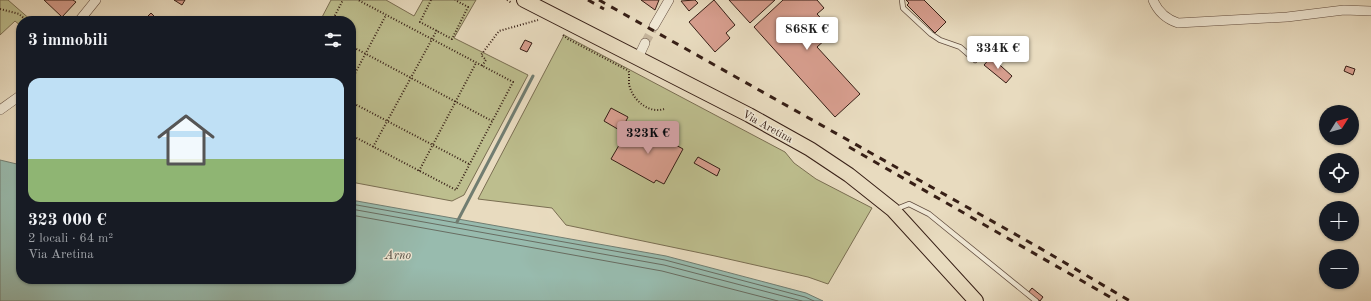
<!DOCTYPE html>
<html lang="it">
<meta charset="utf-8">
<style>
body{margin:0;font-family:"Old Standard TT",serif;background:#20242c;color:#f1f3f6;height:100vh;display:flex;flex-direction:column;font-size:15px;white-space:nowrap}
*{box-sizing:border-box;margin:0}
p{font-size:13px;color:#9ea1a6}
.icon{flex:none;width:22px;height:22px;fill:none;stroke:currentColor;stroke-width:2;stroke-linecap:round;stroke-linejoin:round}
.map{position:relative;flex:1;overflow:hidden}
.sheet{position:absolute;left:16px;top:16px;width:340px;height:268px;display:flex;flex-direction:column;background:#171b24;border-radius:16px;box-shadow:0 1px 3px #0004}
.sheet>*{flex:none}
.needle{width:26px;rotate:53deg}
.tools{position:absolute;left:1319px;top:105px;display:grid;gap:8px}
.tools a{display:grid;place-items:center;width:40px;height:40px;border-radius:50%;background:#171b24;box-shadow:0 1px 3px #0004;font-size:20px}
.price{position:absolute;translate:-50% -34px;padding:0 9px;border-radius:4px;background:#fff;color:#222;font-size:13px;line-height:26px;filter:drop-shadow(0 1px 2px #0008)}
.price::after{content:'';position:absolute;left:50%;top:24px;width:12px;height:9px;margin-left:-6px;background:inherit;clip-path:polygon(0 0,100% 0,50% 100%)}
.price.on{background:#c59692;color:#111}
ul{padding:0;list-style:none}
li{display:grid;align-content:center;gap:8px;height:212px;padding:0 12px}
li+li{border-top:1px solid #363941}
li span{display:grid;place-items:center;height:124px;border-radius:12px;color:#555}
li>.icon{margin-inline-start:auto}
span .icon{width:72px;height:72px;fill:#fffc;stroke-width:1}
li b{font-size:17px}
h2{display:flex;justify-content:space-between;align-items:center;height:48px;padding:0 12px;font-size:17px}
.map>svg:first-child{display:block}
.green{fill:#bdbe8e;stroke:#7a6e52}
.water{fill:#98bbae;stroke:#717d71}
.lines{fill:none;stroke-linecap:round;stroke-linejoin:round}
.shore{stroke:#686d62;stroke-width:1}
.stream{stroke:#717d71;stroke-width:3}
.building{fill:#d69d8d;stroke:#371f16}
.minor-tunnel{stroke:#c5b59d;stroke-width:9;stroke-dasharray:9 4.5;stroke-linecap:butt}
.service-casing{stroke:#634e40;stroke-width:6}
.minor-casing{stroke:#634e40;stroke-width:10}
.primary-casing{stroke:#371f16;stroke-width:16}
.path{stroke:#371f16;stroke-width:2;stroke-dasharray:1 2;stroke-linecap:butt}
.service{stroke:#f0e8d5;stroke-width:4.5}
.minor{stroke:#f0e8d5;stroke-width:9}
.primary{stroke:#e8dbbf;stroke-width:14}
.rail{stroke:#371f16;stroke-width:3;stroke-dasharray:7 7;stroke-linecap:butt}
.labels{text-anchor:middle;stroke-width:3;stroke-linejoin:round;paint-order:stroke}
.street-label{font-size:11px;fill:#371f16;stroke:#f0e8d5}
.water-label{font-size:12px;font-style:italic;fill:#544e44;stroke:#f0e8d5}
</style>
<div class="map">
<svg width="1371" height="301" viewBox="0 0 1371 301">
<rect width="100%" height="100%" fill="#e8dbbf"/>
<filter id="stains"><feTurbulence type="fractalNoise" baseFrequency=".005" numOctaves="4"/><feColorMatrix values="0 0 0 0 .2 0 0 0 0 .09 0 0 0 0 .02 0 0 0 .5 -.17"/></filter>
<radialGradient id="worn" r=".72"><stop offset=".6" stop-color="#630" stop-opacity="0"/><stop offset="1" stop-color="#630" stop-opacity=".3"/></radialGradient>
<path class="green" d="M0 0H8L32 21H21V26L15 21 0 35Z
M331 0H386L414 16 423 0H476L454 38 528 75 464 195 452 201 351 182V21H320Z
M564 35 785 152 794 163 816 179 872 208 828 284 808 277 715 256 566 225 552 208 478 199Z"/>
<path class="water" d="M0 160 21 165V279H351V200L666 256 806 293 823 301H0Z"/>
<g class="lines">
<path class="shore" d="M351 204 665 260 805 297 814 301
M351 209 664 265 802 301
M351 215 662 271 778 301"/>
<path class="stream" d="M457 222 533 76"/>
</g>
<path class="building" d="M44 0H73L76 2 62 17Z
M174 0H185L182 5Z
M641 0H659L655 10Z
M695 0 698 3 689 11 681 1Z
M714 0 735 25 726 33 730 38 715 52 689 22Z
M729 0H775L750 23Z
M783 0H817L824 8 817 14 834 32 817 47 860 94 835 117 754 27Z
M906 0H924L946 22 935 33 907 5 909 3Z
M151 13 159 21H143Z
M525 40 532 43 527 52 520 49Z
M991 57 1012 76 1006 83 984 65Z
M1346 66 1355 69 1353 75 1344 71Z
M611 108 628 117 621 131 604 121Z
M629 128 642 135 645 128 683 149 664 184 656 180 654 183 611 159Z
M698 157 720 169 717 176 694 163Z
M1032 288 1043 297 1040 301 1028 293Z"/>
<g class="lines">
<path class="minor-tunnel" d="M645 43 654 26"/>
<g class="service-casing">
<path id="service" d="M902 0 903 8 931 34 940 40 960 47 975 60
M894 210 909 204 929 214 1036 301"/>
</g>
<g class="minor-casing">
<path id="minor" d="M1153 0C1158 12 1166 19 1178 23L1287 17 1344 10 1371 11
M79 21 96 0
M654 26 669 0
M638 58 645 43
M0 110 21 95"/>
</g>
<g class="primary-casing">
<path id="primary" d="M524 0 749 115 810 149 849 175 893 210 976 301"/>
</g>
<path class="path" d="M431 0 420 22 452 39 468 7 455 0
M507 0 512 3
M0 9 19 14 27 21
M332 21 343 0
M563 35 568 39 627 70 629 72C629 76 629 80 629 84 632 100 649 114 664 109
M351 46 492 121
M482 66 486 60 481 55 499 31 538 20
M351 81 386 15
M351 102 469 164
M351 135 456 190 513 82 358 0
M373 147 437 30
M419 171 476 63"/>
<use href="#service" class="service"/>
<use href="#minor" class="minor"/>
<use href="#primary" class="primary"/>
<path class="rail" d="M588 0 604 9
M599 0 1038 247 1130 301
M849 147 1117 301"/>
</g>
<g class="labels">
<g class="street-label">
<text transform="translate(768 126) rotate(29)" y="4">Via Aretina</text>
</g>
<g class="water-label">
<text x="398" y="259">Arno</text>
</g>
</g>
<rect width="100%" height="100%" filter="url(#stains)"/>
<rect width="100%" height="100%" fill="url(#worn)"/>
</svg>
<div class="tools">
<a><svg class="needle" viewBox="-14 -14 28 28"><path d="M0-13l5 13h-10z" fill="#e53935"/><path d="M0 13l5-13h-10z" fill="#9ea1a6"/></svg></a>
<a><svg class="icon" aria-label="locate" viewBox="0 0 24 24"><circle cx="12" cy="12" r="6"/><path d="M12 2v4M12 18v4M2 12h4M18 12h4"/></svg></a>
<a>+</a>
<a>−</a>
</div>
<b class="price" style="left:807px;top:51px">868K €</b>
<b class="price" style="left:998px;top:70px">334K €</b>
<b class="price on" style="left:648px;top:155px">323K €</b>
<section class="sheet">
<h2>3 immobili<svg class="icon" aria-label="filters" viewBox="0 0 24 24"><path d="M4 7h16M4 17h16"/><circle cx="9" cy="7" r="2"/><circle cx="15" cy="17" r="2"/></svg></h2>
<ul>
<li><span style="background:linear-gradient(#bfe0f5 65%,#8fb573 0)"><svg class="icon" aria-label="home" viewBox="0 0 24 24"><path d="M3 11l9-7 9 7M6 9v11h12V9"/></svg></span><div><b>323 000 €</b><p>2 locali · 64 m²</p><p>Via Aretina</p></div></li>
</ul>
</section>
</div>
